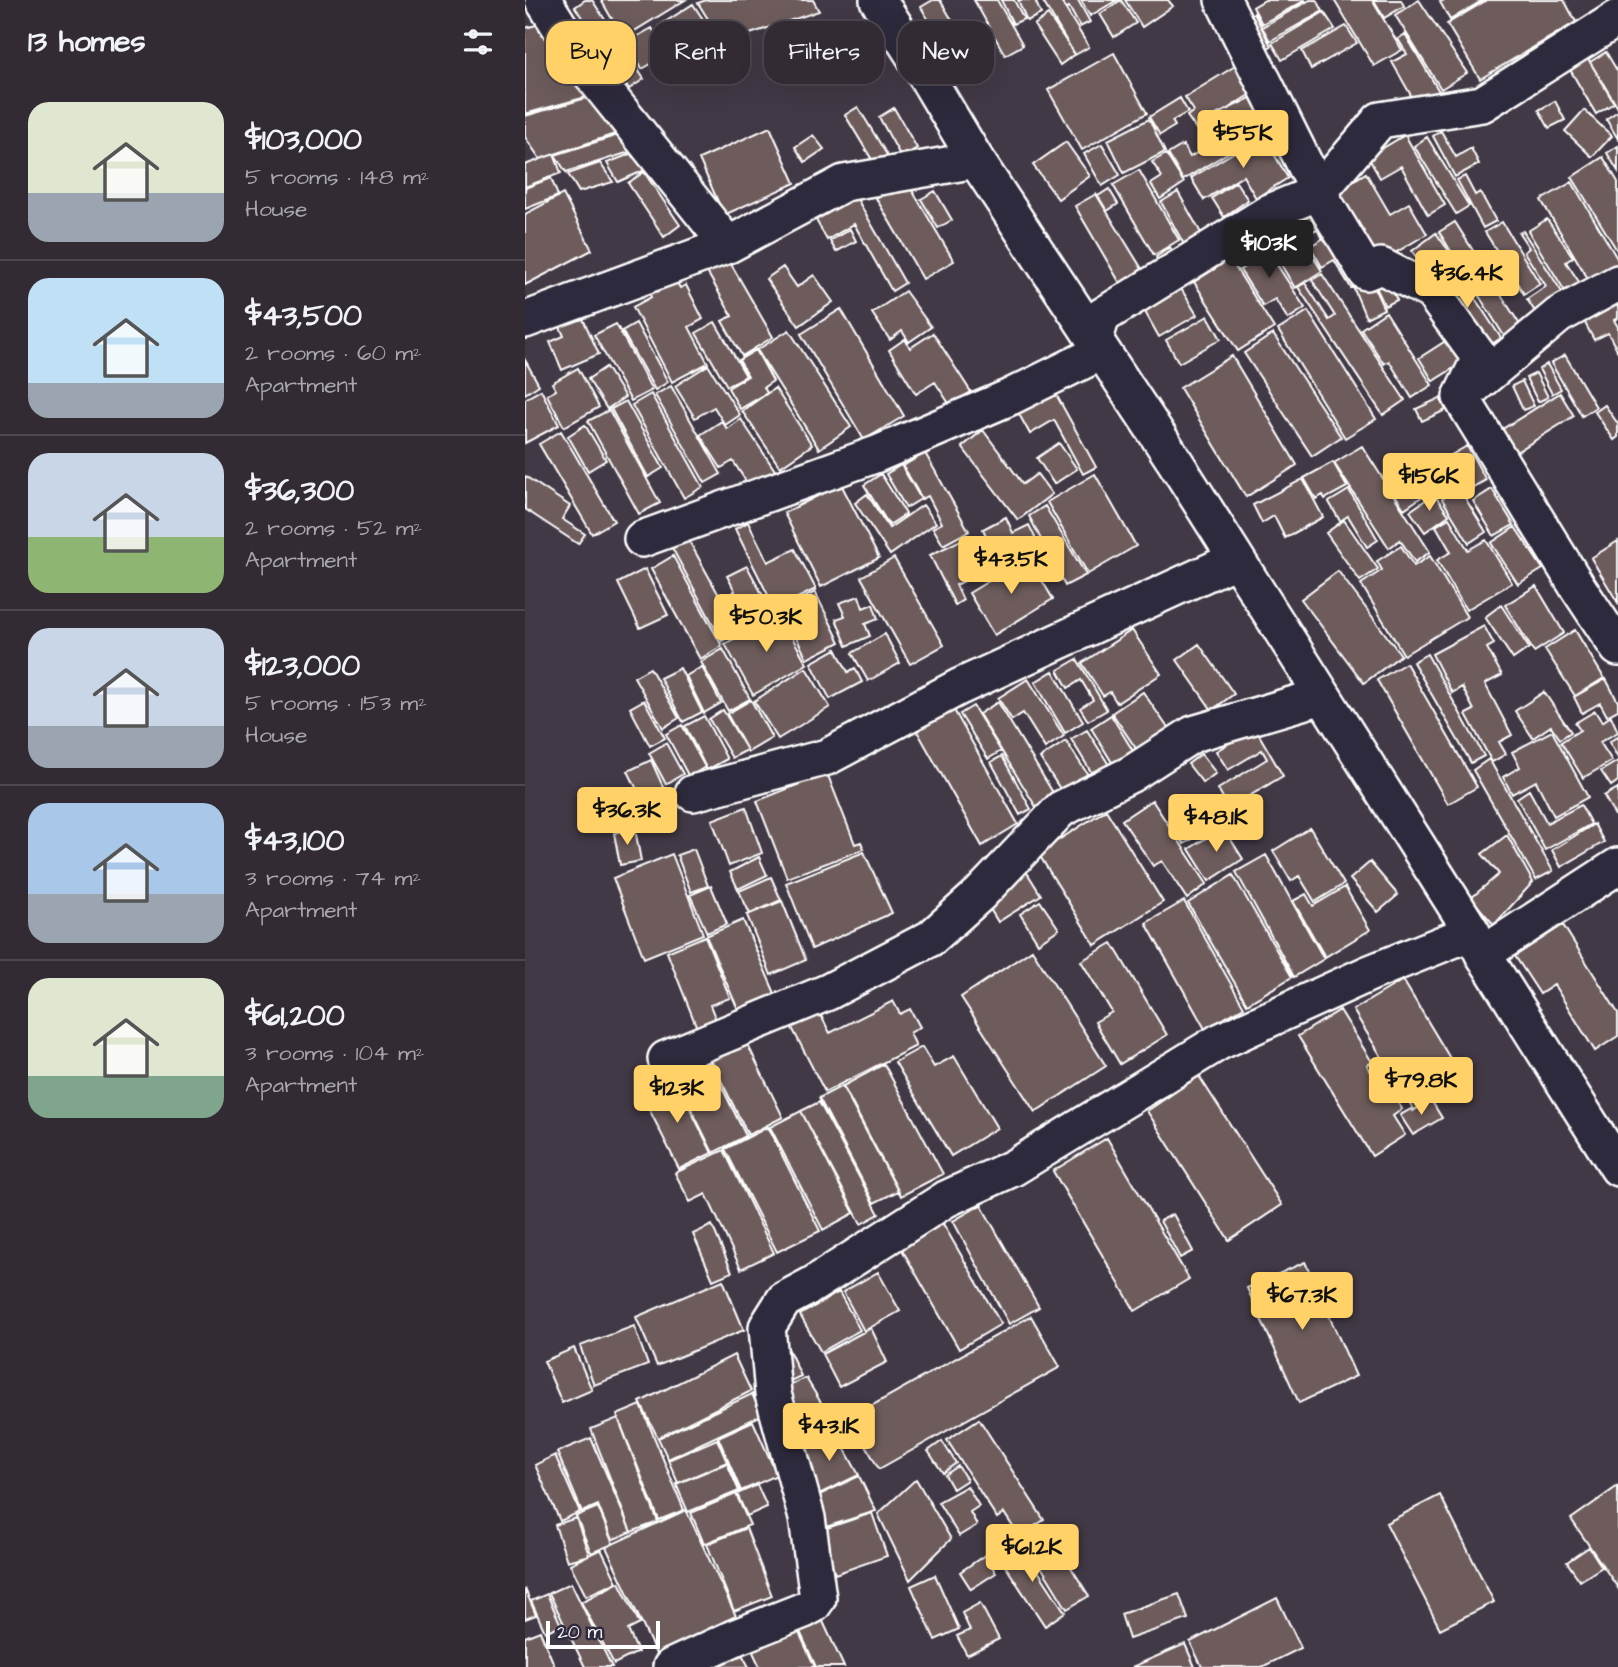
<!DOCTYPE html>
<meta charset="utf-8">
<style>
body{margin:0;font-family:"Architects Daughter",sans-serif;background:#3d3740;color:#f1f3f6;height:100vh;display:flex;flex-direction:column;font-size:26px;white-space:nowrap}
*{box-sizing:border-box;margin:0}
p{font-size:23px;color:#a8a7ac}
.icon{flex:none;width:38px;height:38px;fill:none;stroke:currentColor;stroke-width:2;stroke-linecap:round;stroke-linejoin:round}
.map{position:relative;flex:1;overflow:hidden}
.details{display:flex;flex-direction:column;background:#322b34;width:525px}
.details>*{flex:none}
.banner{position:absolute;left:21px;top:21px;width:665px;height:63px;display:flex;gap:14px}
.scale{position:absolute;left:21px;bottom:18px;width:114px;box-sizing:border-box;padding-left:7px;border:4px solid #fff;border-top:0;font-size:19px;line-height:24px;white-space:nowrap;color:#fff;-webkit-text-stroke:5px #2f2a3d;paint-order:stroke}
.price{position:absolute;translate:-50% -60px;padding:0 16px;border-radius:7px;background:#ffd166;color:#111;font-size:23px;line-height:46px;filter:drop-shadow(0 2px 4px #0008)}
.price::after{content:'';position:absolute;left:50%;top:42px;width:21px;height:16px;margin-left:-10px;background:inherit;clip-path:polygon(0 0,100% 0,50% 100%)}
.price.active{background:#222;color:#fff}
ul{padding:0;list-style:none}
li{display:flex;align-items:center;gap:21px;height:175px;padding:0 28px}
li+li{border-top:2px solid #4d474f}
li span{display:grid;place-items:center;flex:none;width:196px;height:140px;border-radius:21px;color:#555}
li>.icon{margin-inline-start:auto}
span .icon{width:84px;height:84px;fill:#fffc;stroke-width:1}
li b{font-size:30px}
h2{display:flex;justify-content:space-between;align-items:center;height:84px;padding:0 28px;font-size:30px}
.tag{padding:0 24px;border-radius:21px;background:#322b34;box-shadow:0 7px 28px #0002,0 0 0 2px #4d474f;font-size:24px;line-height:63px}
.tag.active{background:#ffd166;color:#111}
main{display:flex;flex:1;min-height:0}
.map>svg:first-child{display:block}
.building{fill:#6e5c5b;stroke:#fff;stroke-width:2}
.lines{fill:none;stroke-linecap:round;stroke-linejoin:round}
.minor-casing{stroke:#fff;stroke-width:40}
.minor{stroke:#2f2a3d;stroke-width:35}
</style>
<main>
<section class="details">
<h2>13 homes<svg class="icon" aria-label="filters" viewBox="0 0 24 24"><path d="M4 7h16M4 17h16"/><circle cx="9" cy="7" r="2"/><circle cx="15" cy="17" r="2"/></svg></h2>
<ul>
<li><span style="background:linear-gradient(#dfe7d0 65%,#9aa5b1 0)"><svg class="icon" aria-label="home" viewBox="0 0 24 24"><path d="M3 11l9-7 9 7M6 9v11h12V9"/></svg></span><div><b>$103,000</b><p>5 rooms · 148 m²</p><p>House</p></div></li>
<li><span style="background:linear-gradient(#bfe0f5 75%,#9aa5b1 0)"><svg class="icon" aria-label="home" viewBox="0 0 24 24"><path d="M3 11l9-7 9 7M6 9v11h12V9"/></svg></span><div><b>$43,500</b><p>2 rooms · 60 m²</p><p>Apartment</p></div></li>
<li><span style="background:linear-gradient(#c9d6e8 60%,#8fb573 0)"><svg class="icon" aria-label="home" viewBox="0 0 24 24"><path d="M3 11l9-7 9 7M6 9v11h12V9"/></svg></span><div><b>$36,300</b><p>2 rooms · 52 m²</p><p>Apartment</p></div></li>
<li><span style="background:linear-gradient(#c9d6e8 70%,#9aa5b1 0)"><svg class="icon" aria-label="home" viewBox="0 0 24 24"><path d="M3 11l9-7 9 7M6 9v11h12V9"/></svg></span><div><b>$123,000</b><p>5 rooms · 153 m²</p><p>House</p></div></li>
<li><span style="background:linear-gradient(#a9c7e8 65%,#9aa5b1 0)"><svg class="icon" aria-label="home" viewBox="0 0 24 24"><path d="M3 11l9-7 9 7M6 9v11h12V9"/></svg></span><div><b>$43,100</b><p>3 rooms · 74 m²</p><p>Apartment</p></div></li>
<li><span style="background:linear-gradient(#dfe7d0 70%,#7fa58c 0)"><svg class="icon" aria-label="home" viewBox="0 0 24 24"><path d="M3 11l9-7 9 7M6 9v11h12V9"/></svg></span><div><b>$61,200</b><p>3 rooms · 104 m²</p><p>Apartment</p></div></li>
</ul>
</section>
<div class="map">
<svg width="1093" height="1667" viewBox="0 0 1093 1667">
<rect width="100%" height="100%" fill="#423946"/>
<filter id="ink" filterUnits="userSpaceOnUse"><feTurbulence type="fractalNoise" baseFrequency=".0143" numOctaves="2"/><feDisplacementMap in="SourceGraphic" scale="14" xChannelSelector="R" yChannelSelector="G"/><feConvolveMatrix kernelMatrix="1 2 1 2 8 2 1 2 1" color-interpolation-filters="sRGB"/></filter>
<g filter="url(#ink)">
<path class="building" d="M60 0H67L119 79 104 89 50 7Z
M76 0H160L98 38Z
M181 0H288L294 11 198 43 173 3Z
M408 0H415L427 20 410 31 396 7Z
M449 0H472L498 45 480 55Z
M476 0H489L499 19 488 24Z
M493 0H510L516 14 502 21Z
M517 0H535L564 47 550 55Z
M536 0H553L565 22 555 27 544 7 541 8Z
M556 0H592L565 16Z
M596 0 611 23 589 37 575 14Z
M600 0H643L648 6 617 27Z
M740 0H781L737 24 728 7Z
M785 0H792L798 11 745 41 737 27Z
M809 0H847L877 50 849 66Z
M849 0H876L879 6 859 18Z
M894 0 942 73 916 89 870 15Z
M919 0H958L925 20 915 2Z
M962 0H1039L1051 22 955 79 922 24Z
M168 4 191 39 157 61 134 26Z
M799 12 810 29 757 60 747 43Z
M729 13 746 46 728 56 711 22Z
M523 15 550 54 535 65 509 25Z
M19 23 68 95 0 114V28Z
M821 26 832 43 786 69 777 51Z
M127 28 142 55 117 69 102 42Z
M880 34 915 93 892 106 867 62 882 54 873 39Z
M320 48 329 63 316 71 307 57Z
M1058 50 1089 103 1071 114 1040 61Z
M1081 52 1093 72V108L1065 62Z
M589 53 622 113 557 150 523 90Z
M715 63 732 90 671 129 662 116 669 111 660 97Z
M733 94 741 110 699 131 691 115Z
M68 96 93 133 15 159 0 137V116Z
M655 98 663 112 647 121 650 126 635 135 624 117Z
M1030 101 1040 120 1024 128 1014 110Z
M333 107 362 155 349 163 320 115Z
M369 108 392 148 376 157 354 117Z
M1059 110 1087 136 1067 157 1040 131Z
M1093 111V139L1081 119Z
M624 119 640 152 599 173 583 140Z
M729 119 737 132 658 180 643 154 658 145 665 157Z
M245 127 270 183 199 215 174 159Z
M916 131 931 157 946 148 954 164 930 177 908 136Z
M93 135 105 152 41 172 30 155Z
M288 135 299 149 280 162 270 147Z
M738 135 763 178 731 198 718 176 679 200 666 178Z
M880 135 920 205 903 215 876 166 855 178 843 157Z
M902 137 944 206 931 214 889 146Z
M541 142 565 176 533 199 508 165Z
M577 144 595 175 577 186 559 154Z
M1093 146V171L1082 153Z
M108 153 120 170 93 182 82 163Z
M29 154 36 173 0 187V165Z
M641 154 659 183 635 199 626 184 637 177 627 162Z
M1078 157 1093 182V252L1047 177Z
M75 163 88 182 54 192 43 174Z
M614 170 654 240 629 255 588 185Z
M119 172 155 225 139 237 103 183Z
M841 173 865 214 884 203 902 234 845 268 803 196Z
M940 176 950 195 955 192 971 221 958 228 932 180Z
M26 178 33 196 0 209V188Z
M381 180 429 261 398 279 351 198Z
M711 182 723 200 699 217 687 198Z
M1047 182 1093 260V278L1071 292 1016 200Z
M584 189 593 204 582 211 573 196Z
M410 191 427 220 413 228 396 199Z
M653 192 681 242 663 252 636 202Z
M38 194 67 250 0 285V214Z
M571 194 617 269 595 283 550 206Z
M331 197 380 283 367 291 329 224 302 240 291 220Z
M796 204 841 280 826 288 809 260 797 267 785 246 797 239 792 229 771 241 761 224Z
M1022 219 1048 257 1041 262 1060 291 1046 301 1003 231Z
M930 222 997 328 981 339 914 232Z
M977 222 1015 284 999 294 960 232Z
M325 229 331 241 311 252 305 241Z
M998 231 1044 303 1016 321 1002 299 1021 286 999 252 1004 248 994 233Z
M911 233 931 261 907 278 887 251Z
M736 240 780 308 763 319 750 299 738 306 715 270 722 265 714 253Z
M778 240 797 271 770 288 751 256Z
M645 247 653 260 638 270 631 257Z
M202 257 248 337 217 356 197 321 207 316 181 270Z
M705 259 749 328 713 351 669 282Z
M258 267 272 287 289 275 308 302 274 326 241 279Z
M930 268 976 338 953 353 907 282Z
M858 271 872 300 860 306 846 277Z
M797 274 880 400 858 415 773 287 780 283 804 320 810 316 787 280Z
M148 276 155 288 161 285 178 319 164 327 183 363 147 382 108 307 126 297 122 290Z
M845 279 859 309 841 318 828 287Z
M652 282 672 315 634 337 615 303Z
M380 291 406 327 384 342 377 331 365 340 347 313Z
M1085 291 1093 307V318L1089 320 1093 327V352L1083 333 1069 340 1052 308Z
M316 309 379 416 339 440 276 334Z
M54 310 74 354 37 370 25 342 39 336 32 320Z
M783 311 851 419 820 438 753 330Z
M861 312 907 385 887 398 864 361 859 364 836 329Z
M683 316 696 339 654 363 641 340Z
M190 322 221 376 202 386 171 333Z
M111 323 143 382 130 390 97 331Z
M91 324 127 390 106 401 69 335Z
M264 330 326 427 294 449 232 350Z
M408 333 446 392 425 405 410 382 391 394 364 350 380 339 385 348Z
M933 333 948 356 908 381 894 358Z
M748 334 816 437 787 456 719 353Z
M231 350 248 381 239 387 242 393 215 409 203 388 223 376 214 360Z
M1040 355 1071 407 1057 416 1026 363Z
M707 356 772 465 721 497 655 388Z
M0 360 14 385 0 394Z
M1022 364 1036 389 1027 394 1014 369Z
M183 365 215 415 200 425 189 407 170 418 150 386Z
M81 367 100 397 82 409 63 379Z
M53 368 74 407 39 427 22 395 31 390 27 383Z
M1011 373 1023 397 1013 402 1001 378Z
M997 381 1009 406 998 410 987 386Z
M146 386 196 474 180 483 130 395Z
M527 387 571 467 558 474 529 420 505 434 490 407Z
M250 388 287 445 255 467 217 411Z
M16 390 34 425 0 443V399Z
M1035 393 1049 416 977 461 963 438Z
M126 394 178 487 159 498 107 405Z
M915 398 921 410 897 421 891 409Z
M101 401 138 468 123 477 86 409Z
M1080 405 1093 424V437L1089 440 1070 412Z
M84 410 135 503 114 514 63 421Z
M216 419 251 472 226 489 208 461 196 468 175 435 197 421 202 429Z
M60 425 81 460 63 471 43 436Z
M458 430 498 484 512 474 527 494 493 520 437 447Z
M36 431 89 521 67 534 14 444Z
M534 443 552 469 529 484 512 458Z
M837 446 905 552 890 562 875 540 864 548 809 463Z
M942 446 961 480 939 492 931 477 919 484 909 465Z
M400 453 444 531 418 545 408 528 417 523 403 496 397 499 378 466Z
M808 462 822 487 800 499 798 495 791 499 779 478Z
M376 465 396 499 381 508 361 474Z
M904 470 914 485 879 509 869 493Z
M356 474 381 514 364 525 339 485Z
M570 474 611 546 563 574 522 502Z
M0 476 45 506 37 519 60 534 53 544 0 509Z
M778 479 798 517 760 538 749 516 737 523 728 505Z
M316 484 354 558 296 587 259 513Z
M934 488 961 532 944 543 917 499Z
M967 489 989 525 969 536 948 501Z
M824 490 853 540 842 547 823 516 815 521 804 502Z
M342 494 364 528 398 505 411 523 365 555 330 503Z
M909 494 924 515 900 532 885 511Z
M520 506 561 575 540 586 504 516Z
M481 517 488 533 504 525 515 547 464 572 463 569 431 585 438 600 430 605 405 555 442 537 447 547 463 540 458 529Z
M924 518 943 550 961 540 987 583 941 610 912 560 926 552 911 526Z
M819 520 853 569 835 581 801 533Z
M223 522 243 562 270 549 291 589 250 609 210 529Z
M990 527 1018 569 993 584 966 543Z
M162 537 196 599 210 591 202 576 222 566 248 614 197 641 146 546Z
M1093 541V603L1066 558Z
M876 546 889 566 905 556 942 617 879 655 836 584 857 570 852 561Z
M148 556 197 646 175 659 126 569Z
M503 557 528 599 469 635 444 593Z
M369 558 419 645 385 664 336 577Z
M120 569 143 615 115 628 93 583Z
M813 571 876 655 839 683 776 599Z
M1011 586 1039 633 1009 652 980 605Z
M290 592 315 642 282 659 257 609Z
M334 596 338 608 348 604 353 619 340 624 345 636 322 646 311 619 320 616 314 603Z
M976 605 1004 648 988 659 960 617Z
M254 614 282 664 228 695 200 644Z
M959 626 969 644 962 648 977 675 960 684 987 735 974 742 981 754 967 762 941 714 949 710 937 687 927 693 907 654Z
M607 630 636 674 592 703 585 692 578 696 557 663Z
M1050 630 1079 678 1050 696 1020 649Z
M360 634 375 663 343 681 327 653Z
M674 644 709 694 687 710 652 660Z
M198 649 225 699 203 711 176 662Z
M311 649 323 672 330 668 337 682 305 699 286 663Z
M902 654 959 756 946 763 888 662Z
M552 659 582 710 563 721 555 708 568 700 556 680 543 688 533 670Z
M881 663 952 787 923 804 852 680Z
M177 667 196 703 179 713 161 676Z
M125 668 154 718 138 728 109 677Z
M155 668 177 712 158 722 135 678Z
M281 668 305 707 253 739 229 701Z
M528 671 558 722 540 733 510 682Z
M503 679 539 736 520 748 498 713 487 720 473 698Z
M1081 679 1093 702V710L1082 716 1075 703 1057 713 1049 697Z
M618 692 643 728 612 750 587 713Z
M1019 692 1046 732 1035 739 1026 726 1008 738 990 711Z
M119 700 140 738 125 746 105 708Z
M226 700 247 738 223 752 202 714Z
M473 702 530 796 511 807 454 714Z
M448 706 476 751 463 759 435 714Z
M198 710 222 750 207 758 184 719Z
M429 710 493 824 457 846 392 731Z
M1070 711 1077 722 1086 716 1093 732 1075 742 1087 761 1058 778 1036 742 1055 730 1050 723Z
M586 715 608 751 588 764 566 728Z
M179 716 202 759 182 770 160 726Z
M157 725 180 767 164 777 141 734Z
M730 728 758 776 704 808 693 789 742 759 737 750 703 770 691 751Z
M562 730 584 765 568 775 546 739Z
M1027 731 1063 797 1029 816 1011 781 987 794 978 777 995 767 987 752Z
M1093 736V758L1084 742Z
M541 741 565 778 539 795 515 758Z
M141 743 158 774 141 784 124 753Z
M676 754 691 773 678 783 663 764Z
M477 756 506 809 495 815 466 762Z
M964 759 1028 871 1011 880 948 770Z
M126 760 140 791 118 802 103 771Z
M1093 761V781L1086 786 1076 771Z
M302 773 330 844 336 842 339 849 262 878 232 801Z
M1093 788V821L1079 796Z
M1004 790 1022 823 1056 805 1066 824 1020 850 992 798Z
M627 800 682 884 662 899 637 861 628 866 597 820Z
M686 804 697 822 659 844 648 826Z
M221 807 237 853 204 866 187 820Z
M581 810 638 902 570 945 513 853Z
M1069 824 1079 842 1036 867 1027 850Z
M698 827 718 859 684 881 664 849Z
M785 828 819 884 790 902 774 876 766 881 748 851Z
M110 829 116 861 95 865 89 833Z
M982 835 1008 882 969 925 946 898 974 874 957 854Z
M169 849 183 886 166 892 152 855Z
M339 852 367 913 287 949 261 883Z
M147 854 178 934 119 958 88 878Z
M741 855 799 959 769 977 711 872Z
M234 857 242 875 213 889 205 872Z
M845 862 873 895 853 912 825 879Z
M501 871 516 895 473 922 459 899Z
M708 875 767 977 722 1004 663 903Z
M246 877 256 900 225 914 214 891Z
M186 886 202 924 182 933 165 895Z
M820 887 845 930 800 957 768 901 781 894 788 906Z
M257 901 281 960 246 975 222 915Z
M515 901 534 929 513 943 495 914Z
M659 901 719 1007 680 1029 621 923Z
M218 920 252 998 215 1014 181 936Z
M1038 925 1093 1013V1036L1070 1051 1029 985 1015 994 990 956Z
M180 936 205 998 185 1005 193 1025 174 1033 142 952Z
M587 943 642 1035 595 1064 570 1022 587 1012 556 961Z
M507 950 581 1066 510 1112 436 997Z
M878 980 938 1080 889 1110 828 1010Z
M368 1001 375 1014 385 1009 395 1027 385 1033 391 1046 300 1092 264 1022 292 1008 305 1033Z
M815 1010 847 1062 842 1065 851 1080 857 1077 877 1109 868 1116 880 1135 847 1156 773 1036Z
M219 1037 258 1117 223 1135 183 1054Z
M397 1047 409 1067 429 1056 472 1128 426 1156 370 1062Z
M185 1063 221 1136 188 1153 152 1080Z
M359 1064 418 1174 376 1196 318 1086Z
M674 1076 757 1205 704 1240 622 1111Z
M151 1080 187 1153 154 1169 118 1097Z
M317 1086 373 1191 349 1203 294 1098Z
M906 1100 917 1118 888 1135 875 1115 886 1109 888 1111Z
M294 1102 354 1214 336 1224 276 1111Z
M276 1111 329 1213 298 1230 245 1127Z
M243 1127 295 1231 252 1252 200 1149Z
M582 1138 664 1279 610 1311 528 1171Z
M199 1150 249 1253 216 1269 181 1194 165 1202 150 1173Z
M456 1205 514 1307 484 1324 428 1221Z
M648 1214 668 1251 655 1258 635 1221Z
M417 1222 476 1324 434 1349 375 1246Z
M187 1225 207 1272 188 1280 168 1234Z
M780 1262 831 1376 774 1403 722 1288Z
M353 1272 375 1311 339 1331 318 1292Z
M198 1280 219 1330 132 1366 111 1317Z
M314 1292 335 1330 296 1352 275 1315Z
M506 1316 535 1367 354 1469 325 1418Z
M109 1326 123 1365 69 1385 55 1346Z
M346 1328 362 1362 314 1387 297 1354Z
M262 1346 276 1376 261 1383 247 1353Z
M49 1348 67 1390 37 1403 19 1361Z
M209 1355 226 1391 133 1438 115 1402Z
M281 1378 312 1429 279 1446 261 1386Z
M227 1394 237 1415 143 1459 133 1438Z
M116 1405 159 1510 134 1520 92 1415Z
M93 1418 133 1522 106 1532 66 1429Z
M454 1419 519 1520 494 1536 479 1513 472 1518 422 1440Z
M228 1421 252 1475 216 1491 193 1437Z
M310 1431 334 1475 292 1495 279 1447Z
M66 1438 106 1532 87 1540 73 1505 57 1512 32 1452Z
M192 1439 202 1462 153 1483 143 1460Z
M417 1441 431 1463 418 1473 403 1451Z
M30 1455 55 1512 35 1521 10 1465Z
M202 1463 214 1491 163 1512 151 1484Z
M433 1466 442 1480 428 1489 420 1475Z
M334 1476 351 1511 301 1527 292 1496Z
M391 1479 426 1539 385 1580 353 1514Z
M232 1485 242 1507 222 1516 212 1494Z
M442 1486 454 1506 445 1512 452 1525 434 1536 413 1502Z
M1093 1486V1588L1046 1519Z
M211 1494 225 1525 179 1544 166 1513Z
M915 1495 969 1602 915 1629 861 1523Z
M73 1507 88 1544 66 1553 51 1516Z
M161 1510 211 1616 131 1654 81 1547Z
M347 1513 362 1556 310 1574 296 1530Z
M51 1518 64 1555 42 1561 30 1525Z
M520 1526 564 1596 542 1609 499 1539Z
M221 1528 247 1596 209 1611 182 1544Z
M494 1542 540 1612 520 1626 473 1555Z
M1064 1547 1077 1567 1055 1581 1042 1562Z
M76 1549 92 1582 61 1596 45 1564Z
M460 1555 471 1573 446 1589 435 1572Z
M410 1575 434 1629 410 1640 386 1586Z
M94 1582 115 1624 103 1630 113 1652 89 1664 56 1602Z
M46 1583 87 1667H60L24 1593Z
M0 1589 11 1615 0 1619Z
M22 1594 36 1625 20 1632 6 1601Z
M654 1594 663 1619 604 1639 596 1614Z
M752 1598 776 1648 737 1667H677L665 1642Z
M455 1603 474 1639 442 1655 432 1636 445 1630 437 1613Z
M295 1615 319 1667H291L272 1625Z
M271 1626 290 1667H235L227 1650Z
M15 1631 30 1667H0V1637Z
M211 1643 224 1667H175Z
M660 1644 670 1667H607Z"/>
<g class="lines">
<g class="minor-casing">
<path id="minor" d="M18 0 59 65 203 245
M353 0 388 54 451 160 649 460 947 932 958 954 1093 1168
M698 0 796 197 841 272 856 266 907 292 955 358 936 397 1052 586 1093 648
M0 320 203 245 319 183 451 160
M570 339 577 316 745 212 794 192 855 120 957 104 1093 18
M943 391 1034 315 1093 283
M117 539 352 454 485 397 576 352
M168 793 302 757 434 687 710 560
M958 954 1093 866
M141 1059 303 992 406 938 455 894 536 809 606 774 668 734 797 696
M146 1667 211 1637 279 1610 288 1605 293 1598 282 1518 248 1394 242 1327 259 1300 287 1285 421 1199 488 1168 694 1042 845 973 947 932"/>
</g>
<use href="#minor" class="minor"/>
</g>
</g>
</svg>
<div class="scale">20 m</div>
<b class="price" style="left:718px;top:170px">$55K</b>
<b class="price active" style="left:744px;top:280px">$103K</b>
<b class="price" style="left:942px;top:310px">$36.4K</b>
<b class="price" style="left:904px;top:513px">$156K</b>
<b class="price" style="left:486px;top:596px">$43.5K</b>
<b class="price" style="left:241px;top:654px">$50.3K</b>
<b class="price" style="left:102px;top:847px">$36.3K</b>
<b class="price" style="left:691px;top:854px">$48.1K</b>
<b class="price" style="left:896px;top:1117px">$79.8K</b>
<b class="price" style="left:152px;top:1125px">$123K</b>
<b class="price" style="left:777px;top:1332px">$67.3K</b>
<b class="price" style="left:304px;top:1463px">$43.1K</b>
<b class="price" style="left:507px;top:1584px">$61.2K</b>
<div class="banner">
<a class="tag active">Buy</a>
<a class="tag">Rent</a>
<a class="tag">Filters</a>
<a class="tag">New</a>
</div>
</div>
</main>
